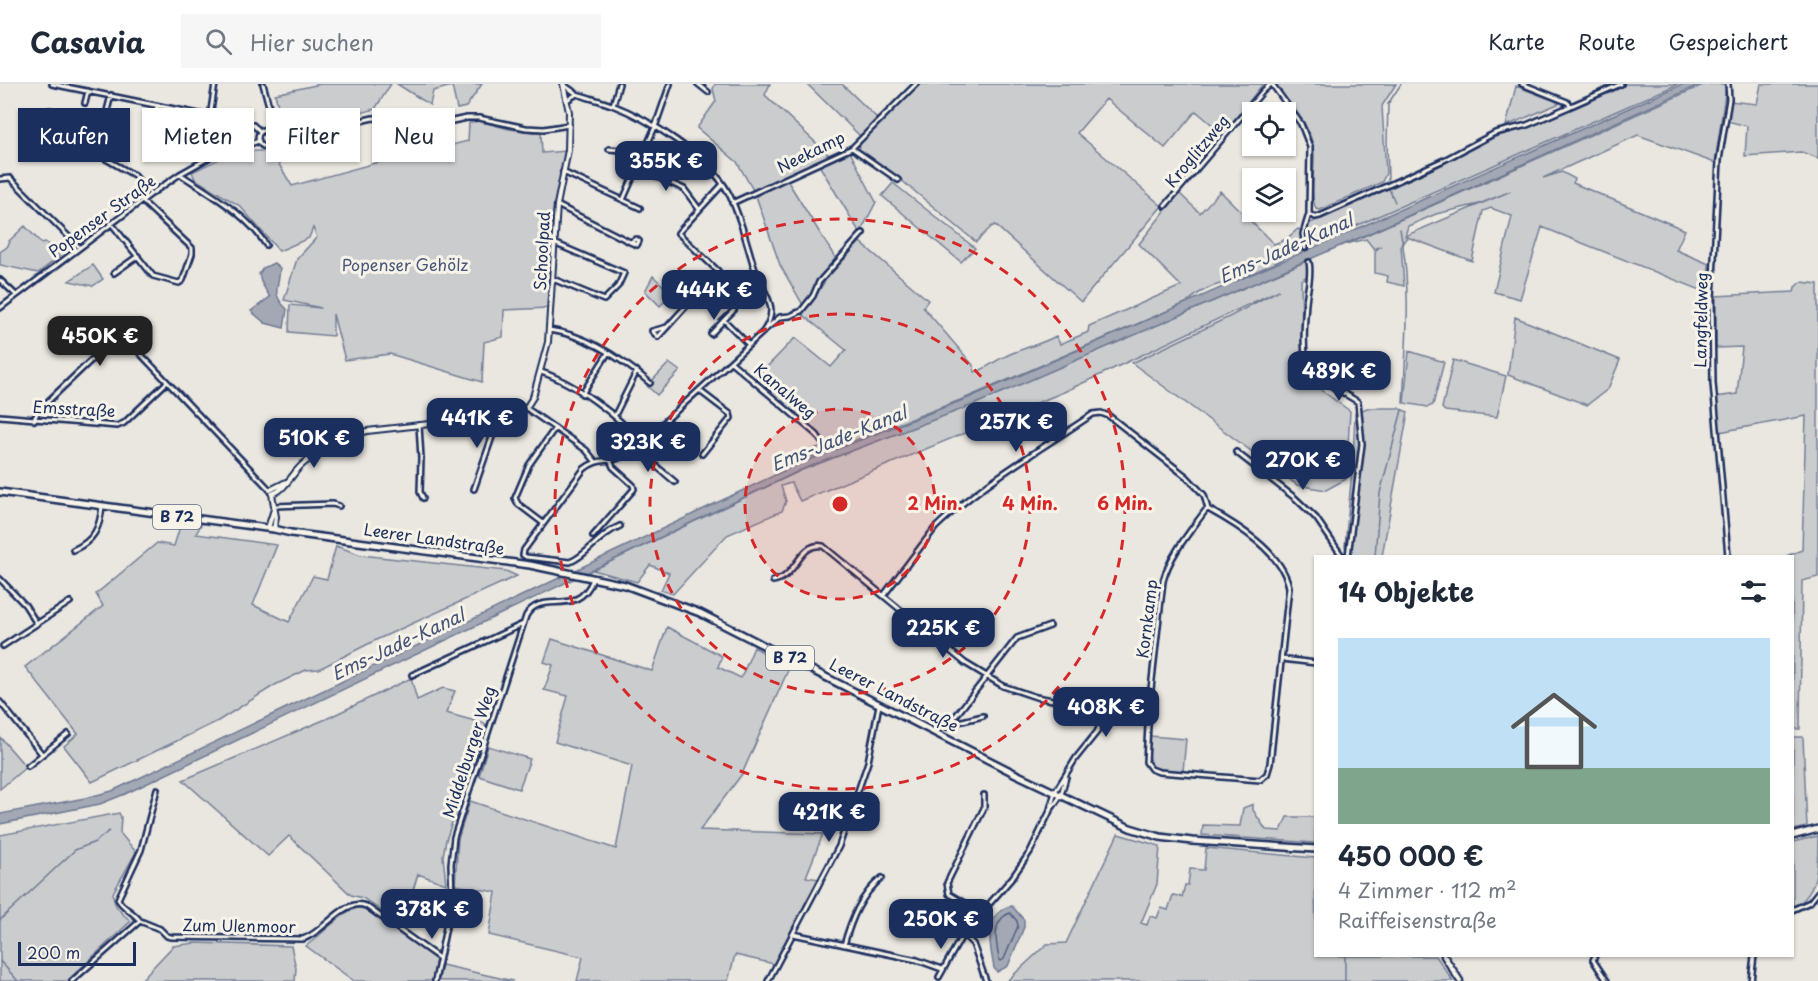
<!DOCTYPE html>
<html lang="de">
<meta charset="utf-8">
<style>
body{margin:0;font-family:"Playpen Sans",sans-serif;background:#f6f6f7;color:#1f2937;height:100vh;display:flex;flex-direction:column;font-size:22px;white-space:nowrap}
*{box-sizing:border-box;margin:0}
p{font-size:20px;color:#747a83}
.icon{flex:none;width:33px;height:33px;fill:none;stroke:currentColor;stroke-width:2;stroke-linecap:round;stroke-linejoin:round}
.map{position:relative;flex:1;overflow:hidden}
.drawer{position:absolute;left:1314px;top:471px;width:480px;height:402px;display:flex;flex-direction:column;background:#fff;border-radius:0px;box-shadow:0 2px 4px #0004}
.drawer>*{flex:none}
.banner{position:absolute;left:18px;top:24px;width:570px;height:54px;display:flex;gap:12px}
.buttons{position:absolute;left:1242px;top:18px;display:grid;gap:12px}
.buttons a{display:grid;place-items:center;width:54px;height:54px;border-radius:0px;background:#fff;box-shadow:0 2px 4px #0004;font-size:30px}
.scale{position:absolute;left:18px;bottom:15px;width:118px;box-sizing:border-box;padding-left:6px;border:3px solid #1b2f5e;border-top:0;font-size:16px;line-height:21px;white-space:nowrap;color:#1b2f5e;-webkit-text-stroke:4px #f7f3e8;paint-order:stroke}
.price{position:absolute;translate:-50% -51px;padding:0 14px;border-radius:12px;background:#1b2f5e;color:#fff;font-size:20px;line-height:39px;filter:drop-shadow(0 2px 3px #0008)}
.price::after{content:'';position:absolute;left:50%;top:36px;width:18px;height:14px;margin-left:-9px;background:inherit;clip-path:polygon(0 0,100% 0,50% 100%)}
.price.active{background:#222;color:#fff}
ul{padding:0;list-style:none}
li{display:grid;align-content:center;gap:12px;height:318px;padding:0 24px}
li+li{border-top:2px solid #e0e1e3}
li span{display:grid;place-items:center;height:186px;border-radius:0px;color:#555}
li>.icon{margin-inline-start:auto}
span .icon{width:108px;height:108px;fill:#fffc;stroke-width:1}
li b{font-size:26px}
h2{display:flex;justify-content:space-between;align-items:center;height:72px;padding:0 24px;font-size:26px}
.tag{padding:0 21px;border-radius:0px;background:#fff;box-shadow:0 2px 4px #0004;font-size:21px;line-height:54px}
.tag.active{background:#1b2f5e;color:#fff}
header{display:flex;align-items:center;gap:36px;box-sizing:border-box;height:84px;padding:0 30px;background:#fff;border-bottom:2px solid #e0e1e3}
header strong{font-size:28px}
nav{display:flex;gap:33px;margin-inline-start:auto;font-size:21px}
.search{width:420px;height:54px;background:#f6f6f7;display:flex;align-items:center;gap:15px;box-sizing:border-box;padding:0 21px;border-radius:0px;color:#747a83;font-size:22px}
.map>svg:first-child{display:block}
.green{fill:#cbcccd;stroke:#737e96;stroke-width:1.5;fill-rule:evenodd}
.water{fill:#a3a8b4;stroke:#6d7892;stroke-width:1.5}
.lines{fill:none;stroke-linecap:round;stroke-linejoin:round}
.shore{stroke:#515f80;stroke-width:1.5}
.stream{stroke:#6d7892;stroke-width:1.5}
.minor-casing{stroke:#1b2f5e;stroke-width:8}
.tertiary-casing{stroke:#1b2f5e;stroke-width:8}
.secondary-casing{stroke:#1b2f5e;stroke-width:9}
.primary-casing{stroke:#1b2f5e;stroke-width:10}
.minor{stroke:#f7f3e8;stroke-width:3}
.tertiary{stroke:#f7f3e8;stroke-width:4}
.secondary{stroke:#f7f3e8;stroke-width:4.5}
.primary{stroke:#f7f3e8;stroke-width:5}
.ring{fill:none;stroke:#d62828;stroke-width:3;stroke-dasharray:10 8}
.labels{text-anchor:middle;stroke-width:6;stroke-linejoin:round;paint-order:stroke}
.shield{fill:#f7f3e8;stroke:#5d6a87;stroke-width:1.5}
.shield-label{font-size:15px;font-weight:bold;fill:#1b2f5e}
.street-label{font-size:16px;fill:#1b2f5e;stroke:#f7f3e8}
.park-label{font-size:16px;fill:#47567a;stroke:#f7f3e8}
.water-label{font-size:18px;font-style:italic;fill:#445378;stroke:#f7f3e8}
.centre{fill:#d62828;stroke:#f7f3e8;stroke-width:3}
.ring-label{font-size:18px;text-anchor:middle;font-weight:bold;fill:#d62828;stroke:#f7f3e8;stroke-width:6;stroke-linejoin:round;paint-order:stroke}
</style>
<header>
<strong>Casavia</strong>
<div class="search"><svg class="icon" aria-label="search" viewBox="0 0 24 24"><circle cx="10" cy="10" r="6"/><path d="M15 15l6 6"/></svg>Hier suchen</div>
<nav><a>Karte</a><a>Route</a><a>Gespeichert</a></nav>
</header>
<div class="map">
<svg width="1818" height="897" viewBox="0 0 1818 897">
<rect width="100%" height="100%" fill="#eae7e0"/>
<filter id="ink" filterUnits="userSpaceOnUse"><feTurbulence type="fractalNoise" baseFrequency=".0167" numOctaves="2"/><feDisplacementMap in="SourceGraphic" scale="12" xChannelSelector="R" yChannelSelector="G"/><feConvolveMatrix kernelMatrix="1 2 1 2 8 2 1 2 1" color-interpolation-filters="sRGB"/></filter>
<g filter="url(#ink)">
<path class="green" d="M320 0H391L375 25 297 46 284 45 275 10Z
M397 0H482L466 23 457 25 452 2 433 7 430 21Z
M715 0H770L765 11 830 72 753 106 737 78 697 44 716 17 713 5Z
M807 0H842L877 34 860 52Z
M920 0H1263L1223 50 1196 27 1165 64 1106 15 1077 49 1162 122 1081 218 995 141 991 143 976 158 901 96 859 65 861 58Z
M1275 0H1396L1382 22 1386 89 1382 98 1320 126 1316 125C1309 109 1315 87 1314 69 1311 38 1291 24 1275 0Z
M1623 0H1678L1308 163 1307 162 1305 149 1308 140 1437 83 1495 53 1533 41Z
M1705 0H1724L1726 3 1715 79 1638 51 1543 94 1562 88 1575 95 1573 99 1685 146 1676 166 1709 180 1708 209 1542 143 1520 215 1494 208 1512 132 1491 124 1483 127 1472 177 1407 153 1401 161 1404 202 1387 198 1388 192 1375 189V167L1381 162 1374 165 1366 155 1346 160ZM1511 107 1405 152 1408 142 1436 130 1479 120Z
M1761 0H1818V74L1801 68 1745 72 1747 42 1727 37 1730 17 1757 20Z
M1516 2 1560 19 1506 42Z
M479 37 509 45 541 49 542 69 566 67 554 120 550 150 548 224 504 226 503 253 484 258 482 298 390 270 345 276 333 230V252L289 248 290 221 321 224 284 216 297 175 317 153 313 144 309 154 279 167 240 122 195 95 192 88 236 67H264L269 76 275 74 292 102 397 73 404 77 401 74 468 57 469 39Z
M850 68 876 118 860 149 819 81Z
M787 96 836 175 823 189 809 215 803 221 780 181 756 112Z
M893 99 975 164 961 178 882 112Z
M1220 107 1274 160 1286 155 1298 145 1302 147 1304 164 1273 180 1229 199C1215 199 1198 208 1188 218L968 313 788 382 787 374 825 361 818 348 755 295 795 254 831 283 846 266 803 231V227L811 220 826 195 860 158 928 216 923 223 973 281 975 288C985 286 995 276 1006 272 1022 264 1040 261 1056 252L1060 260 1086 249 1088 248 1089 242 1181 202 1139 160 1179 109 1200 129Z
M25 142 42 160 45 158 49 161 48 164 52 169 56 165 59 173 38 189 0 181V168L7 163 10 158 9 157Z
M1307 177 1309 191 1301 196 1303 293 1350 327 1346 395 1326 406 1297 401 1132 279 1231 232 1279 206 1066 307 800 417 791 399 781 402 786 417 782 427 727 451 673 510 661 506 669 489 650 481 637 498 593 486 802 386 973 320Z
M93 181 103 195 93 202 69 197Z
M653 192 672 210 660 222 645 207Z
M1802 198 1818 200V493L1802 497 1800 645H1793L1792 472H1786L1802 466 1806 332 1719 348 1716 313 1737 310 1742 263 1716 264V212L1794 208 1795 203Z
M1515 233 1620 276 1608 305 1587 321 1508 291Z
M1409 267 1444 278 1433 321 1428 323 1404 319Z
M1453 276 1506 292 1497 333 1445 327 1442 324Z
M669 279 680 287 657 311 647 302Z
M1367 324H1398L1408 328 1382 472H1347L1345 462 1353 376 1355 329Z
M181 439 201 441 196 450 277 461 253 521 289 538 313 492 327 495 336 462 361 471 506 487 517 492 376 556 319 585 306 586 275 601 218 637 92 698 64 662 78 650 25 583 103 522 96 510 157 459 174 462Z
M667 543 722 572 718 583 741 594 754 563 789 584 742 690 700 746 823 750 806 793 820 795 774 880 735 871 728 897H577L583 873 489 851 496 808 455 801 458 755 470 717 616 765 632 682 555 658 568 612 544 606 553 581 544 578 552 555 652 587Z
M411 594 417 616 443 604 455 607 446 629 486 640 446 756 443 772 446 800 418 790 402 842 363 814 351 811 289 752 268 772 183 696 326 635Z
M1149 652 1186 655 1183 687C1149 684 1146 688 1149 652Z
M0 653 26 683 0 705Z
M1793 653H1803L1807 743 1793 746Z
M488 662 530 675 519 705 479 692Z
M1253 720V726L1266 746 1281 747 1287 733H1315V759L1202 751 1203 741 1240 742 1243 724Z
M119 729 121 733 120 749 136 768 113 809C113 822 121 829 131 837L67 897H0V751Z
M1118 750 1160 762 1157 800 1141 839 1147 841 1150 832 1157 834 1161 824 1168 826 1173 811 1182 813 1185 801H1188L1190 785 1204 786 1206 764 1315 774 1316 872H1436L1453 897H1007L1047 860 1066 859Z
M1818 752C1818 783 1818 811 1793 823V758Z
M358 824 365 825 436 875 433 897H354L306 862C323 850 340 829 358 824Z
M195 859 291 862 296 884 295 897H140L173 862Z
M442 881 513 897H438Z"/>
<path class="water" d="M1683 0H1701L1361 153 973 321 801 386 125 710 100 720 0 740V730L85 714 112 707 796 381 968 314 1356 145Z
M274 179 280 184C279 204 270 209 287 225L284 244 265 239 251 227 270 213 261 198 259 190 263 184Z
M1012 822 1024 836V843L1008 882 997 888 994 884C990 861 981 830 1012 822Z"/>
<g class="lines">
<path class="shore" d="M1010 829 1017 837 1018 842 1004 875 1001 877 999 875C996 859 991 836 1010 829Z"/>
<path class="stream" d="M1388 96 1387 56 1388 20 1401 0
M1389 105 1395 118
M1400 145C1412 204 1406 259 1403 319
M1375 472 1380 409 1402 326
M0 836 75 766 95 758 109 747
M0 877 18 897
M1345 897V872"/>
<g class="minor-casing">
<path id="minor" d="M52 0 253 41 261 48
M263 0 273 37 270 47
M698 0 708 8
M1272 0 1301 40 1310 63 1309 130 1303 150 1305 164
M1522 0 1567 18 1571 22 1621 0
M564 1 577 10
M111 11 105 35 90 66 134 91 151 110
M567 16 577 10C589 14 601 17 612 21 649 35 709 73 728 108 740 130 747 161 755 186 764 212 781 222 763 248L641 359C633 365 626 373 616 375 602 378 597 375 584 385L524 466 523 471 526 473 570 478C588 471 598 451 620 442
M85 19 88 7
M613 21 619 0
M50 26 101 43
M210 33 215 0
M258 54a9 9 0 1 1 18 0a9 9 0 1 1-18 0Z
M150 51 157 22
M203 55 208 32
M275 55 303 50 373 34 395 35 428 42 467 34H479L526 44 544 45 569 41
M852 64 898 96
M609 65 643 68
M638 84 684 105 699 125
M563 88 623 116 655 43 670 0
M180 90C210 110 247 130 266 161
M0 95 10 94 79 163
M623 116 640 124
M732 119 852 64 916 0
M557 121 630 158 637 161 639 157 636 155 630 158
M1165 122 1263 7 1271 0
M1309 130 1315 133 1320 132 1444 76 1495 49 1527 41 1571 22
M111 139 153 192 179 199 183 196 192 170V164L142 117
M1309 178C1312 192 1307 205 1306 219 1305 233 1301 272 1309 283 1321 298 1343 308 1358 318L1362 360 1348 472
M114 189 138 172
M553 195 604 216 618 202 624 189 554 159
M0 196 16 211
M709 198 735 222 734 226 724 236 749 261
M0 224 151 110 180 90 212 72 259 57
M667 243 652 247 658 253 718 187 678 149 723 100
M766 245 780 233 790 232 801 227 813 212 819 198 863 149
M549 246C587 251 621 274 650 299
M711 250 724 236
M731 278 817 351 821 357
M541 288C575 299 619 332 641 359
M700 307 730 330 731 334 702 370
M582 310 608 269
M526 324 586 366 595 377
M615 331 637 287
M0 332 117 342 124 339 167 298
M34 336 38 327 106 262C116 255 125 257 134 263L270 406
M419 341 421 374 420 408 423 414
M635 364 675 398
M1236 368 1295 414 1316 434 1342 472
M474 405 499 333
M274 422 333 420 339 422
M1208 425C1237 441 1282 468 1289 503L1270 680 1267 690 1260 696 1159 688 1151 685 1146 678 1149 623 1163 497C1170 471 1189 449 1205 427Z
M543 439 518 420 515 414 529 381 555 344
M593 452 634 405 633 401 613 383 610 376
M73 466C94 457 100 444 102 422
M1728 472 1713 299 1712 215 1719 76 1729 15 1728 0
M0 495 25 521 37 540
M773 497C776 496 779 496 782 494 797 486 802 458 823 462L965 579 1003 602 1036 613 1064 618 1149 623
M884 511 935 444C980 400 1040 366 1093 330L1101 329 1109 332 1187 393 1204 411 1208 425
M3 562 70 518
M1282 575 1316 579
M412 591 523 540
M0 618 42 670
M952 637 954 639 983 632
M947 643 1017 554 1050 542
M28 682 68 650
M1050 727 1061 711 1066 693
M1792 826 1810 818 1818 808
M981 829 949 810 947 799 984 724V711
M140 837C134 828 122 824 118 815L141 766 157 705
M793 850 917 876 942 885
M963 850 973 860 986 897
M844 861C851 836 861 810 882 794
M1595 872 1593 876 1607 897
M939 893 963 850 1012 794 1030 768 1049 729 1055 708 1076 674 1097 648 1105 630 1106 621
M72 897 140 837 160 845 167 852 171 853 303 855C325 848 344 813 366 822L439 874
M435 897 452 814 451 780 454 753 526 532C541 504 577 536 593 495
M768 897 839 762 868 678 879 621
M1751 897 1754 872"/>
</g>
<g class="tertiary-casing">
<path id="tertiary" d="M270 406 286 398
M268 444 274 425
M274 445 276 433 272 410C286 406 292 389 303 380 321 365 343 354 367 347L510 331 526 324 533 313 548 258 557 121 568 66 569 28 563 0"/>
</g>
<g class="secondary-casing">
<path id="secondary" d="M1444 872 1460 897"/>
</g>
<g class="primary-casing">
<path id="primary" d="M0 408 274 445
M274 445 291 449 530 481 625 501 700 529 1016 690 1130 744 1160 753 1192 757 1316 765
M1792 752 1818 745"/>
</g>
<use href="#minor" class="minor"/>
<use href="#tertiary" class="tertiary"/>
<use href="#secondary" class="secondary"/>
<use href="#primary" class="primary"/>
</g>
</g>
<circle cx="840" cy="420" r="95" fill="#d62828" fill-opacity=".12"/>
<g class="ring">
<circle cx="840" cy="420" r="95"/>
<circle cx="840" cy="420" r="190"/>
<circle cx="840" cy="420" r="285"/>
</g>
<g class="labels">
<g class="shield">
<rect x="153" y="421" width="48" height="24" rx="4.5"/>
<rect x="766" y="562" width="48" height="24" rx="4.5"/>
</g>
<g class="shield-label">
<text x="177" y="438">B 72</text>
<text x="790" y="579">B 72</text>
</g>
<g class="street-label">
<text transform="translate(1197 67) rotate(-50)" y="6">Kroglitzweg</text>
<text transform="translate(811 68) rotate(-26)" y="6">Neekamp</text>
<text transform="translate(102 132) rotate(-36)" y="6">Popenser Straße</text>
<text transform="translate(542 167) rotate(-87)" y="6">Schoolpad</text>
<text transform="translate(1701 236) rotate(-89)" y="6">Langfeldweg</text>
<text transform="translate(785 307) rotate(40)" y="6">Kanalweg</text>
<text transform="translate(74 325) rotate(3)" y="6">Emsstraße</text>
<text transform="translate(434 455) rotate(8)" y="6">Leerer Landstraße</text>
<text transform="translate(1147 535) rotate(-83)" y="6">Kornkamp</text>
<text transform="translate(894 611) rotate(27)" y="6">Leerer Landstraße</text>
<text transform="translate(469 668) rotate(-72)" y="6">Middelburger Weg</text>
<text transform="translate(239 842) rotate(1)" y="6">Zum Ulenmoor</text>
</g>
<g class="park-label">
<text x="405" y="187">Popenser Gehölz</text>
</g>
<g class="water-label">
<text transform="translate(1286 165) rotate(-24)" y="6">Ems-Jade-Kanal</text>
<text transform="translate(839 355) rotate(-22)" y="6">Ems-Jade-Kanal</text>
<text transform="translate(398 561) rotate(-25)" y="6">Ems-Jade-Kanal</text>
</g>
</g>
<circle cx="840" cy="420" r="9" class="centre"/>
<g class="ring-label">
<text x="935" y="426">2 Min.</text>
<text x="1030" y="426">4 Min.</text>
<text x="1125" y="426">6 Min.</text>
</g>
</svg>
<div class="buttons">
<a><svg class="icon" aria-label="locate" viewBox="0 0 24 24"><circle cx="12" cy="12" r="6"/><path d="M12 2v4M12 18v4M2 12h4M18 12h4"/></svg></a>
<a><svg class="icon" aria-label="layers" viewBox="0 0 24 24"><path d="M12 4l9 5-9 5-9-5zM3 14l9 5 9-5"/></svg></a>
</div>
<div class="scale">200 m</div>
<b class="price" style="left:666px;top:108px">355K €</b>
<b class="price" style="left:714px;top:237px">444K €</b>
<b class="price active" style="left:100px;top:283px">450K €</b>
<b class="price" style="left:1339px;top:318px">489K €</b>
<b class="price" style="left:477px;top:365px">441K €</b>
<b class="price" style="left:1016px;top:369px">257K €</b>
<b class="price" style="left:314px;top:385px">510K €</b>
<b class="price" style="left:648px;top:389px">323K €</b>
<b class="price" style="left:1303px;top:407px">270K €</b>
<b class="price" style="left:943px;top:575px">225K €</b>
<b class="price" style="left:1106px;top:654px">408K €</b>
<b class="price" style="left:829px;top:759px">421K €</b>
<b class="price" style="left:432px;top:856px">378K €</b>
<b class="price" style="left:941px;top:866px">250K €</b>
<div class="banner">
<a class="tag active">Kaufen</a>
<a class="tag">Mieten</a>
<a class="tag">Filter</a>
<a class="tag">Neu</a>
</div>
<section class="drawer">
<h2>14 Objekte<svg class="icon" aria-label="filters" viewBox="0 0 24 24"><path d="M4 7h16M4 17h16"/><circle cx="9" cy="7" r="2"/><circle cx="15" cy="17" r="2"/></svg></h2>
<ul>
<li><span style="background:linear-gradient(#bfe0f5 70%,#7fa58c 0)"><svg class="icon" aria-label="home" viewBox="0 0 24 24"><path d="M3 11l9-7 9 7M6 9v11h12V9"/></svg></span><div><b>450 000 €</b><p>4 Zimmer · 112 m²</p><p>Raiffeisenstraße</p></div></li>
</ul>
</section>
</div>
